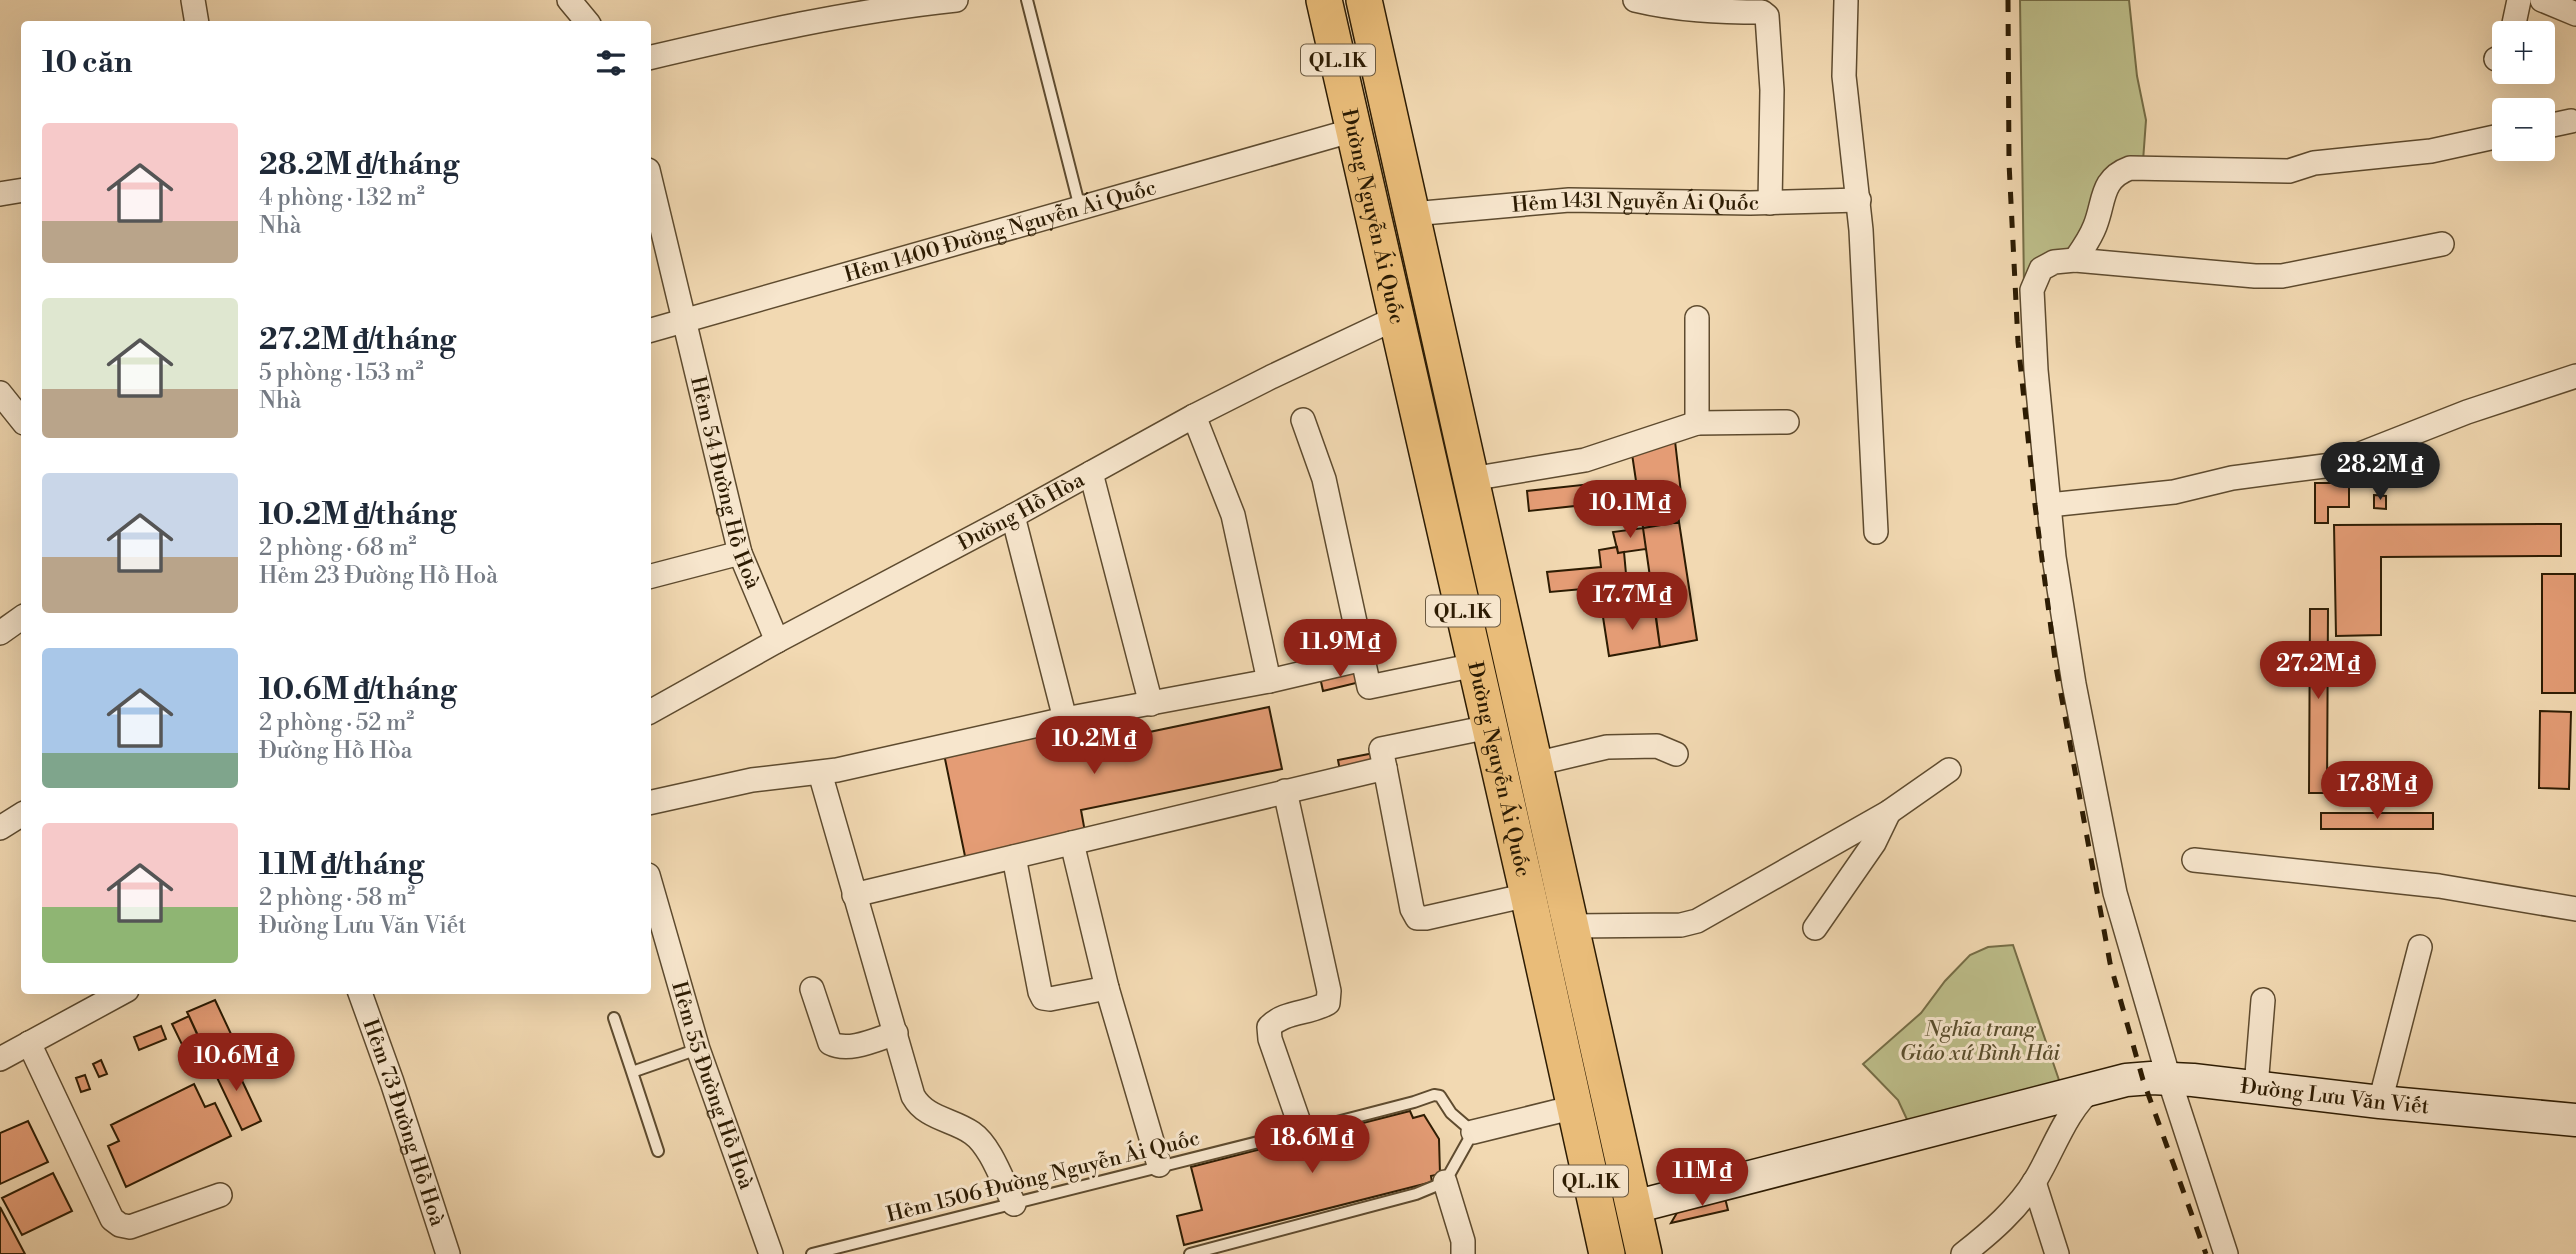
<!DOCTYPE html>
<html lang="vi">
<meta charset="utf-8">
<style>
body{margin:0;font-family:"Libre Bodoni",serif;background:#f6f6f7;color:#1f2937;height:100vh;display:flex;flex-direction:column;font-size:26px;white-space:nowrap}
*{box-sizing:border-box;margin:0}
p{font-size:23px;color:#747a83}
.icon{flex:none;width:38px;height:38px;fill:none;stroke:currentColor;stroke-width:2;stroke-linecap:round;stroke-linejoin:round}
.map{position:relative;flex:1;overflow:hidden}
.drawer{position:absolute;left:21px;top:21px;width:630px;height:973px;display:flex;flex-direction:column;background:#fff;border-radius:7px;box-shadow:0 7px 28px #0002}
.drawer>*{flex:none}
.tools{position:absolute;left:2492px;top:21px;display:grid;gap:14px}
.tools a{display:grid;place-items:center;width:63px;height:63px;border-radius:7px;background:#fff;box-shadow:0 7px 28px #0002;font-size:35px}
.price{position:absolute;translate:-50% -60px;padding:0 16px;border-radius:24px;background:#8f2418;color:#fff;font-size:23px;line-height:46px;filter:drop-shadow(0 2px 4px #0008)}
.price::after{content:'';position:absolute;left:50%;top:42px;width:21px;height:16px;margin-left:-10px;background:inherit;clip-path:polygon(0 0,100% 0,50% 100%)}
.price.selected{background:#222;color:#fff}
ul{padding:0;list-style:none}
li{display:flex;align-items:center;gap:21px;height:175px;padding:0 21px}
li span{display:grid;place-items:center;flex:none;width:196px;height:140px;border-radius:7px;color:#555}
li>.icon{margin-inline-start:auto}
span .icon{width:84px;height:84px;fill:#fffc;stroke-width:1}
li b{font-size:30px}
h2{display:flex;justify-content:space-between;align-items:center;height:84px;padding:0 21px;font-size:30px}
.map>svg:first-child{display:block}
.green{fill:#bdbe8a;stroke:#756d46;stroke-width:2}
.building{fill:#e49c75;stroke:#2d1c03;stroke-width:2}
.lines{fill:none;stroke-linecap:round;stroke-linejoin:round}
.lane-casing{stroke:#5e4b2f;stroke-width:14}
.street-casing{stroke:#5e4b2f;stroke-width:26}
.secondary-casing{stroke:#2d1c03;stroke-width:35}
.primary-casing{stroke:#2d1c03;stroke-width:38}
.lane{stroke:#f7e6cd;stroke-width:10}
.street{stroke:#f7e6cd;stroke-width:23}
.secondary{stroke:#f7e6cd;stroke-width:32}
.primary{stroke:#e9bc79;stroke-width:35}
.rail{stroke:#2d1c03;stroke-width:5;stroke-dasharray:12 12;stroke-linecap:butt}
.labels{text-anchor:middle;stroke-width:6;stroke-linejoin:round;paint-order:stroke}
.shield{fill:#f7e6cd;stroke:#6a5940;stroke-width:2}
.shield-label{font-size:19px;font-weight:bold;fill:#2d1c03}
.street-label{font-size:21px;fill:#2d1c03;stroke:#f7e6cd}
.park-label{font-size:21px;font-style:italic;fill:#584d2c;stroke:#f7e6cd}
</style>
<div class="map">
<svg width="2576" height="1254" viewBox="0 0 2576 1254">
<rect width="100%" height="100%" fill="#f2d9b2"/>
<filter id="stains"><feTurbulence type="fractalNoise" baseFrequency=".00286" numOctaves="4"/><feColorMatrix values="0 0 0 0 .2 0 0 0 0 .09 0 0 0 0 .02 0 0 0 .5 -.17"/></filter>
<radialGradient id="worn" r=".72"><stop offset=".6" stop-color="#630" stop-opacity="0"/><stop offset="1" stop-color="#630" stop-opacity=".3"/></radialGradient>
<path class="green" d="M2020 0H2129L2137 76 2146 120 2143 161 2112 164 2075 247 2024 287Z
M2013 945 2060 1083 1910 1126 1898 1100 1863 1064 1921 1013 1945 981 1970 955 1988 947Z"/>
<path class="building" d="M1675 441 1683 510 1678 511 1679 522 1643 528 1632 454Z
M2315 483H2349V507H2328V523H2315Z
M1591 484 1593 504 1529 511 1527 491Z
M2374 495 2386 496V509L2374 508Z
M1679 522 1697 640 1660 647 1643 528Z
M2561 524V556L2381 557V635L2336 636 2334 525Z
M1643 528 1646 549 1618 553 1613 532Z
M1617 547 1618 553 1624 552 1627 585 1550 592 1547 572 1601 567 1599 550Z
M2542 574H2575V693H2542Z
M1655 609 1660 647 1609 656 1603 617Z
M2310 609H2328L2327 793H2309Z
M1358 668 1360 682 1323 691 1320 677Z
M1269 707 1282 769 1081 810 1085 832 966 861 944 754 1065 728 1068 749Z
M2540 711 2571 712 2569 789 2539 788Z
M1374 753 1376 762 1340 771 1338 760Z
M2321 813H2433V829H2321Z
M215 1000 239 1051 211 1065 187 1012Z
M189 1016 208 1057 192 1065 172 1024Z
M161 1026 166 1039 139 1050 134 1037Z
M230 1055 261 1121 242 1130 211 1065Z
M101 1060 107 1074 99 1077 93 1064Z
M85 1075 90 1089 81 1092 76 1078Z
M194 1084 205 1107 215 1103 231 1136 126 1187 108 1146 119 1141 111 1125Z
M1410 1111 1413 1118 1424 1115 1439 1139 1440 1174 1431 1176 1432 1182 1184 1245 1177 1216 1202 1210 1191 1167Z
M28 1121 48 1162 0 1184V1133Z
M53 1173 72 1211 22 1235 2 1198Z
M1724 1194 1728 1210 1671 1223 1681 1206Z
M0 1207 25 1254H0Z"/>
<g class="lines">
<g class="lane-casing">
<path id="lane" d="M1027 0 1080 208
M614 1018 632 1072 698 1049
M632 1072 658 1151
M812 1254 1302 1131 1414 1102 1434 1095 1440 1096 1451 1113 1473 1132 1445 1182 1416 1194 1190 1254"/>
</g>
<g class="street-casing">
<g id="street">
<path d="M193 0 197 24"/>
<path d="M569 0 589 24"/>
<path d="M1635 0C1677 10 1718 12 1762 12L1767 16 1772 90 1770 203"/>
<path d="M2542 0 2576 14"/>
<path d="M1846 1 1844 76 1861 230 1876 532"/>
<path d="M2512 33 2519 0"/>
<path d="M648 58C750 34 851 11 956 0"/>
<path d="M2496 59 2504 56"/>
<path d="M2543 127 2571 121"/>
<path id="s1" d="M648 170 740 553 777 641"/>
<path d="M0 194 24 190"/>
<path id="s2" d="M1412 214 1569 200 1750 203 1859 200"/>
<path d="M2075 260C2082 250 2090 239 2095 226 2105 201 2100 179 2130 168L2289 171 2314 163 2431 151 2504 135"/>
<path id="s3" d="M648 331 1354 130"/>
<path d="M0 393 24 423"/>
<path d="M1194 416 1233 515 1269 681"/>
<path d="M1697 423V318"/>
<path d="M1091 473 1151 704"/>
<path d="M1471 479 1585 460 1697 423 1787 422"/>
<path d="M2049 505 2174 492 2232 478 2332 465 2467 412 2576 376"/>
<path d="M1013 516 1065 719"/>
<path d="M648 577 740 553"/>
<path d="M0 633 24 616"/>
<path d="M1363 659 1369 687 1475 665"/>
<path id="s4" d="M648 713 777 641 1013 516 1194 416 1271 377 1396 318"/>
<path d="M1535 764 1607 747 1657 746 1676 754"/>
<path d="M1385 768 1381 749 1489 727"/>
<path d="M820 773 913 1096C926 1119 952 1119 972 1133 991 1146 1003 1183 1014 1204"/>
<path d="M1285 791 1329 991 1328 1003C1309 1014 1284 1011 1269 1027L1270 1039 1302 1131"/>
<path d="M648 803 752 780 837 770 1065 719 1269 681 1363 659 1324 479 1303 420"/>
<path d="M0 828 24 813"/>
<path d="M1072 843 1107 988 1159 1165"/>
<path d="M1014 857 1040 992 1043 998 1050 999 1107 988"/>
<path d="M2194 860 2439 886 2576 909"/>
<path id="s5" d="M648 875 698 1049 771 1254"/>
<path d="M854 895 1385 768 1412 909 1417 918H1426L1528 895"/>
<path d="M1571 926 1681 925 1697 921 1889 812 1949 770"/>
<path d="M1815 928 1874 843 1889 812"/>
<path d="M812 989 830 1043C849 1053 877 1039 896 1033"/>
<path id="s6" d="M359 990 392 1082 448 1254"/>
<path d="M29 1043 112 1219 120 1225 130 1227 220 1195"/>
<path d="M0 1059 127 990"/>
<path d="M2256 1087 2263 1000"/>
<path d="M2380 1102 2420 947"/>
<path d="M1473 1132 1575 1107"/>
<path d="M1445 1182 1463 1241V1254"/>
<path d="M2034 1182 2057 1254"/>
<path d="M1963 1254C1990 1233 2018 1209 2036 1179 2054 1149 2066 1110 2094 1087"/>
<path d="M2226 1254 2169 1079 2115 893 2074 684 2054 557 2036 370 2032 290 2041 269 2054 262 2075 260 2255 276H2282L2442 244"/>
</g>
</g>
<g class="secondary-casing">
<g id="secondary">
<path id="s7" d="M1634 1207 2126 1080 2151 1078 2193 1080 2380 1102 2576 1120"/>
</g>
</g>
<g class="primary-casing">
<g id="primary">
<path id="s8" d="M1324 0 1528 895 1607 1254"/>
<path d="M1364 0 1644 1254"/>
</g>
</g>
<use href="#lane" class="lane"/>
<use href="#street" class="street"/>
<use href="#secondary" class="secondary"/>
<use href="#primary" class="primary"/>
<path class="rail" d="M2008 0 2009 163 2018 342 2035 505 2056 667 2110 963 2143 1080 2206 1254"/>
</g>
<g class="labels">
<g class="shield">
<rect x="1301" y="44.5" width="74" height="31" rx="5"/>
<rect x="1426" y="595.5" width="74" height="31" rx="5"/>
<rect x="1554" y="1165.5" width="74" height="31" rx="5"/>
</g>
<g class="shield-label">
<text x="1338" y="67">QL.1K</text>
<text x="1463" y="618">QL.1K</text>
<text x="1591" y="1188">QL.1K</text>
</g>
<g class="street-label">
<text dy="7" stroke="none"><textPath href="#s2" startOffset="224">Hẻm 1431 Nguyễn Ái Quốc</textPath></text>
<text dy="7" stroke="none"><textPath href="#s8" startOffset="222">Đường Nguyễn Ái Quốc</textPath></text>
<text dy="7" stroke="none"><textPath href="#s3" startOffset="366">Hẻm 1400 Đường Nguyễn Ái Quốc</textPath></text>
<text dy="7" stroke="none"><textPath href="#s1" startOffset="322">Hẻm 54 Đường Hồ Hoà</textPath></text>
<text dy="7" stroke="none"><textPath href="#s4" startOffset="424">Đường Hồ Hòa</textPath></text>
<text dy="7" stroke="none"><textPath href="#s8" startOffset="789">Đường Nguyễn Ái Quốc</textPath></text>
<text dy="7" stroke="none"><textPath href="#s5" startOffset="220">Hẻm 55 Đường Hồ Hoà</textPath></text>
<text dy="7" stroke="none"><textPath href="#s7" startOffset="718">Đường Lưu Văn Viết</textPath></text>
<text dy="7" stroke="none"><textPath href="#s6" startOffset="140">Hẻm 73 Đường Hồ Hoà</textPath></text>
<text transform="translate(1043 1176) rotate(-14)" y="7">Hẻm 1506 Đường Nguyễn Ái Quốc</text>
</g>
<g class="park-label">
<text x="1980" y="1036">Nghĩa trang<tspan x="1980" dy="24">Giáo xứ Bình Hải</tspan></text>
</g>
</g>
<rect width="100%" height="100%" filter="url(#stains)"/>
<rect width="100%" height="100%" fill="url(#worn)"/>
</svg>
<div class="tools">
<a>+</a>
<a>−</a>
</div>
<b class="price selected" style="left:2380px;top:502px">28.2M ₫</b>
<b class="price" style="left:1630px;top:540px">10.1M ₫</b>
<b class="price" style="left:1632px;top:632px">17.7M ₫</b>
<b class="price" style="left:1340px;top:679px">11.9M ₫</b>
<b class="price" style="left:2318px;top:701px">27.2M ₫</b>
<b class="price" style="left:1094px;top:776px">10.2M ₫</b>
<b class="price" style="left:2377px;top:821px">17.8M ₫</b>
<b class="price" style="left:236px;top:1093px">10.6M ₫</b>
<b class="price" style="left:1312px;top:1175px">18.6M ₫</b>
<b class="price" style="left:1702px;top:1208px">11M ₫</b>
<section class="drawer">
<h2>10 căn<svg class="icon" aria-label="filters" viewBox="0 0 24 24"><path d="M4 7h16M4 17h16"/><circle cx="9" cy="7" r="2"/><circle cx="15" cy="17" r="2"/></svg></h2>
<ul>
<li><span style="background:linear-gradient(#f6c9c9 70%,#b9a48a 0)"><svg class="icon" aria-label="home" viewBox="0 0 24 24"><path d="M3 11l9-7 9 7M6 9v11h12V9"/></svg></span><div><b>28.2M ₫/tháng</b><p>4 phòng · 132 m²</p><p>Nhà</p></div></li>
<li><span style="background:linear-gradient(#dfe7d0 65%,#b9a48a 0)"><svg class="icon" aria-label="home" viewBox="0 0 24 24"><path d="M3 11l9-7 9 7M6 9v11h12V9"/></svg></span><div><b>27.2M ₫/tháng</b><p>5 phòng · 153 m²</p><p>Nhà</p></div></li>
<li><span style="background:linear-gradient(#c9d6e8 60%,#b9a48a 0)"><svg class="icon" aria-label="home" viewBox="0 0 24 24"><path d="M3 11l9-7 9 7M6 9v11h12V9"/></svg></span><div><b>10.2M ₫/tháng</b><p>2 phòng · 68 m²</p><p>Hẻm 23 Đường Hồ Hoà</p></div></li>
<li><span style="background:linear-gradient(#a9c7e8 75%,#7fa58c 0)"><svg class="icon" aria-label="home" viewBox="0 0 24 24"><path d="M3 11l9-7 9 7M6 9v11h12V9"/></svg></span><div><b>10.6M ₫/tháng</b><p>2 phòng · 52 m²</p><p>Đường Hồ Hòa</p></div></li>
<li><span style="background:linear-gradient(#f6c9c9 60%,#8fb573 0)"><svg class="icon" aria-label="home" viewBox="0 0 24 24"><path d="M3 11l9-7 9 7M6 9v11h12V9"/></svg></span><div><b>11M ₫/tháng</b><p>2 phòng · 58 m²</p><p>Đường Lưu Văn Viết</p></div></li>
</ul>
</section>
</div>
